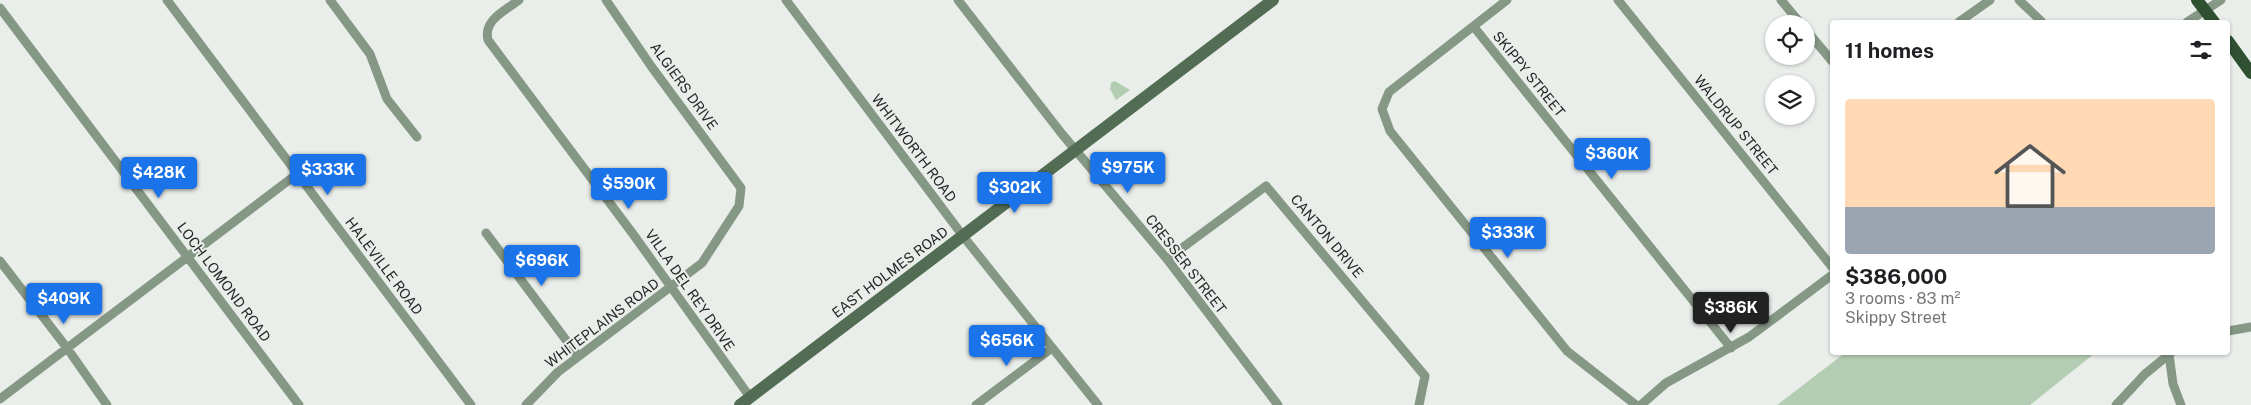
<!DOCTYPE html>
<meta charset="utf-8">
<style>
body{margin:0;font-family:"Public Sans",sans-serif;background:#f6f6f6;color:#202124;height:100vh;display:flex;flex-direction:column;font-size:19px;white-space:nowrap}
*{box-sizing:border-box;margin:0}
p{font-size:16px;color:#757577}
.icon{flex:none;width:28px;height:28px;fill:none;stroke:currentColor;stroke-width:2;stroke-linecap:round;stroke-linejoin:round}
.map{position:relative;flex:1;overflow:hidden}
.sheet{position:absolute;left:1830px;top:20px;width:400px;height:335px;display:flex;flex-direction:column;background:#fff;border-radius:5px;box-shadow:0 1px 4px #0004}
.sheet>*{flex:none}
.fabs{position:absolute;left:1765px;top:15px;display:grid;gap:10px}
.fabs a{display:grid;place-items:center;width:50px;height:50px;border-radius:50%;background:#fff;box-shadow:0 1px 4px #0004;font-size:25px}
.price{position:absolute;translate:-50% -42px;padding:0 11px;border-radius:5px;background:#1a73e8;color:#fff;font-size:16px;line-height:32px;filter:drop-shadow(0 1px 2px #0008)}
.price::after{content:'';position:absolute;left:50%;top:30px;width:15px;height:11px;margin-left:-8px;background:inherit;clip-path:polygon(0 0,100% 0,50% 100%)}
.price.current{background:#222;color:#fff}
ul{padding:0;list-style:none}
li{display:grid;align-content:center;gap:10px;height:265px;padding:0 15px}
li span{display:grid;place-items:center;height:155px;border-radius:5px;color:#555}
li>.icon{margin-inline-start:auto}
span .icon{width:90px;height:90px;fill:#fffc;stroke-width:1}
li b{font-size:21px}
h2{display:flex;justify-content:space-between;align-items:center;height:60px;padding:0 15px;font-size:21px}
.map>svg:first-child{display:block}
.green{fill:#b3cdb3}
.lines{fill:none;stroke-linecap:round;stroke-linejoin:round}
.street{stroke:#859785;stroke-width:9}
.secondary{stroke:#536d54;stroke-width:12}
.primary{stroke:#305032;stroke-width:12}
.labels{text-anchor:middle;stroke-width:4;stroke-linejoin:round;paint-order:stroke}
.street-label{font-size:14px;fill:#272827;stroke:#eaeeea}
</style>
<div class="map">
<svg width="2251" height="405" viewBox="0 0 2251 405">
<rect width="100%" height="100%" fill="#eaeeea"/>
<path class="green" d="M1115 81 1130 90 1116 100 1110 89 1111 83Z
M1845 353V352L2095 353 2030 405H1777Z"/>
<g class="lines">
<path class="street" d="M167 0 471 405
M330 0 370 54 387 99 417 137
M519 0C505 11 483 20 488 40L633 234 750 397
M786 0 963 236 1098 405
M958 0 1062 134 1167 259 1278 405
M1507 0 1389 92 1382 109 1390 131 1567 351 1636 405
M1618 0 1832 267
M1781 0 1801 24
M2019 0 2042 22
M0 8 299 405
M1959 22 1990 0
M2187 22 2221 0
M1474 27 1731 348
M1806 30 1832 61
M486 233 578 356
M1167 259 1266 186 1425 376 1419 405
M0 261 67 348 107 405
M2228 331 2251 327
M2169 354 2173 384 2181 405
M0 399 297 174
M526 405 558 372 702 263 739 206 741 188 651 66 606 0
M976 405 1052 348
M1641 405 1666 383 1749 337 1832 275
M2116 405 2145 374 2172 352"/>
<path class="secondary" d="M740 405 1273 0"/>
<path class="primary" d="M2197 0 2214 22
M2228 41 2251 73"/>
</g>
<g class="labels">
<g class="street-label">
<text transform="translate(1529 74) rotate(51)" y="5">SKIPPY STREET</text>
<text transform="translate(684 86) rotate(54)" y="5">ALGIERS DRIVE</text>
<text transform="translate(1736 125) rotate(51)" y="5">WALDRUP STREET</text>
<text transform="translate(914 148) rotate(53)" y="5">WHITWORTH ROAD</text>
<text transform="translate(1327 236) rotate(50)" y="5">CANTON DRIVE</text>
<text transform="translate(1186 264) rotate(52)" y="5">CRESSER STREET</text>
<text transform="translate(384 266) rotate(53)" y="5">HALEVILLE ROAD</text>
<text transform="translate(890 272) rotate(-37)" y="5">EAST HOLMES ROAD</text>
<text transform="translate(224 282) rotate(53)" y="5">LOCH LOMOND ROAD</text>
<text transform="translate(690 290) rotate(55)" y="5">VILLA DEL REY DRIVE</text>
<text transform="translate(602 323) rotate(-37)" y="5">WHITEPLAINS ROAD</text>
</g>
</g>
</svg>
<div class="fabs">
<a><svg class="icon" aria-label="locate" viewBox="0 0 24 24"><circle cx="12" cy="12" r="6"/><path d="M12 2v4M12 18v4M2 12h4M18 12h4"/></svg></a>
<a><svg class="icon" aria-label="layers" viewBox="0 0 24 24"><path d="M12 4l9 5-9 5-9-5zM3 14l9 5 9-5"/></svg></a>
</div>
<b class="price" style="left:1612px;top:180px">$360K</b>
<b class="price" style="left:1128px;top:194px">$975K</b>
<b class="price" style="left:328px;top:196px">$333K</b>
<b class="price" style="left:159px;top:199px">$428K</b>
<b class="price" style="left:629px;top:210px">$590K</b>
<b class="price" style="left:1015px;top:214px">$302K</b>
<b class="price" style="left:1508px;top:259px">$333K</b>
<b class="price" style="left:542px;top:287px">$696K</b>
<b class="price" style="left:64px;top:325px">$409K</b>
<b class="price current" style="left:1731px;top:334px">$386K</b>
<b class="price" style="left:1007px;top:367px">$656K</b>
<section class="sheet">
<h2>11 homes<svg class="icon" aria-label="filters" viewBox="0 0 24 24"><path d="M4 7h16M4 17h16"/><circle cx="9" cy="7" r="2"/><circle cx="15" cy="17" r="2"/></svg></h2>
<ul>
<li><span style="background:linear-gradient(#ffd9b3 70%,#9aa5b1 0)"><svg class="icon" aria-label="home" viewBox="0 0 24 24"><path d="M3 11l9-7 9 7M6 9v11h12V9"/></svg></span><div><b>$386,000</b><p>3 rooms · 83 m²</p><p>Skippy Street</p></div></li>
</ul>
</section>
</div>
